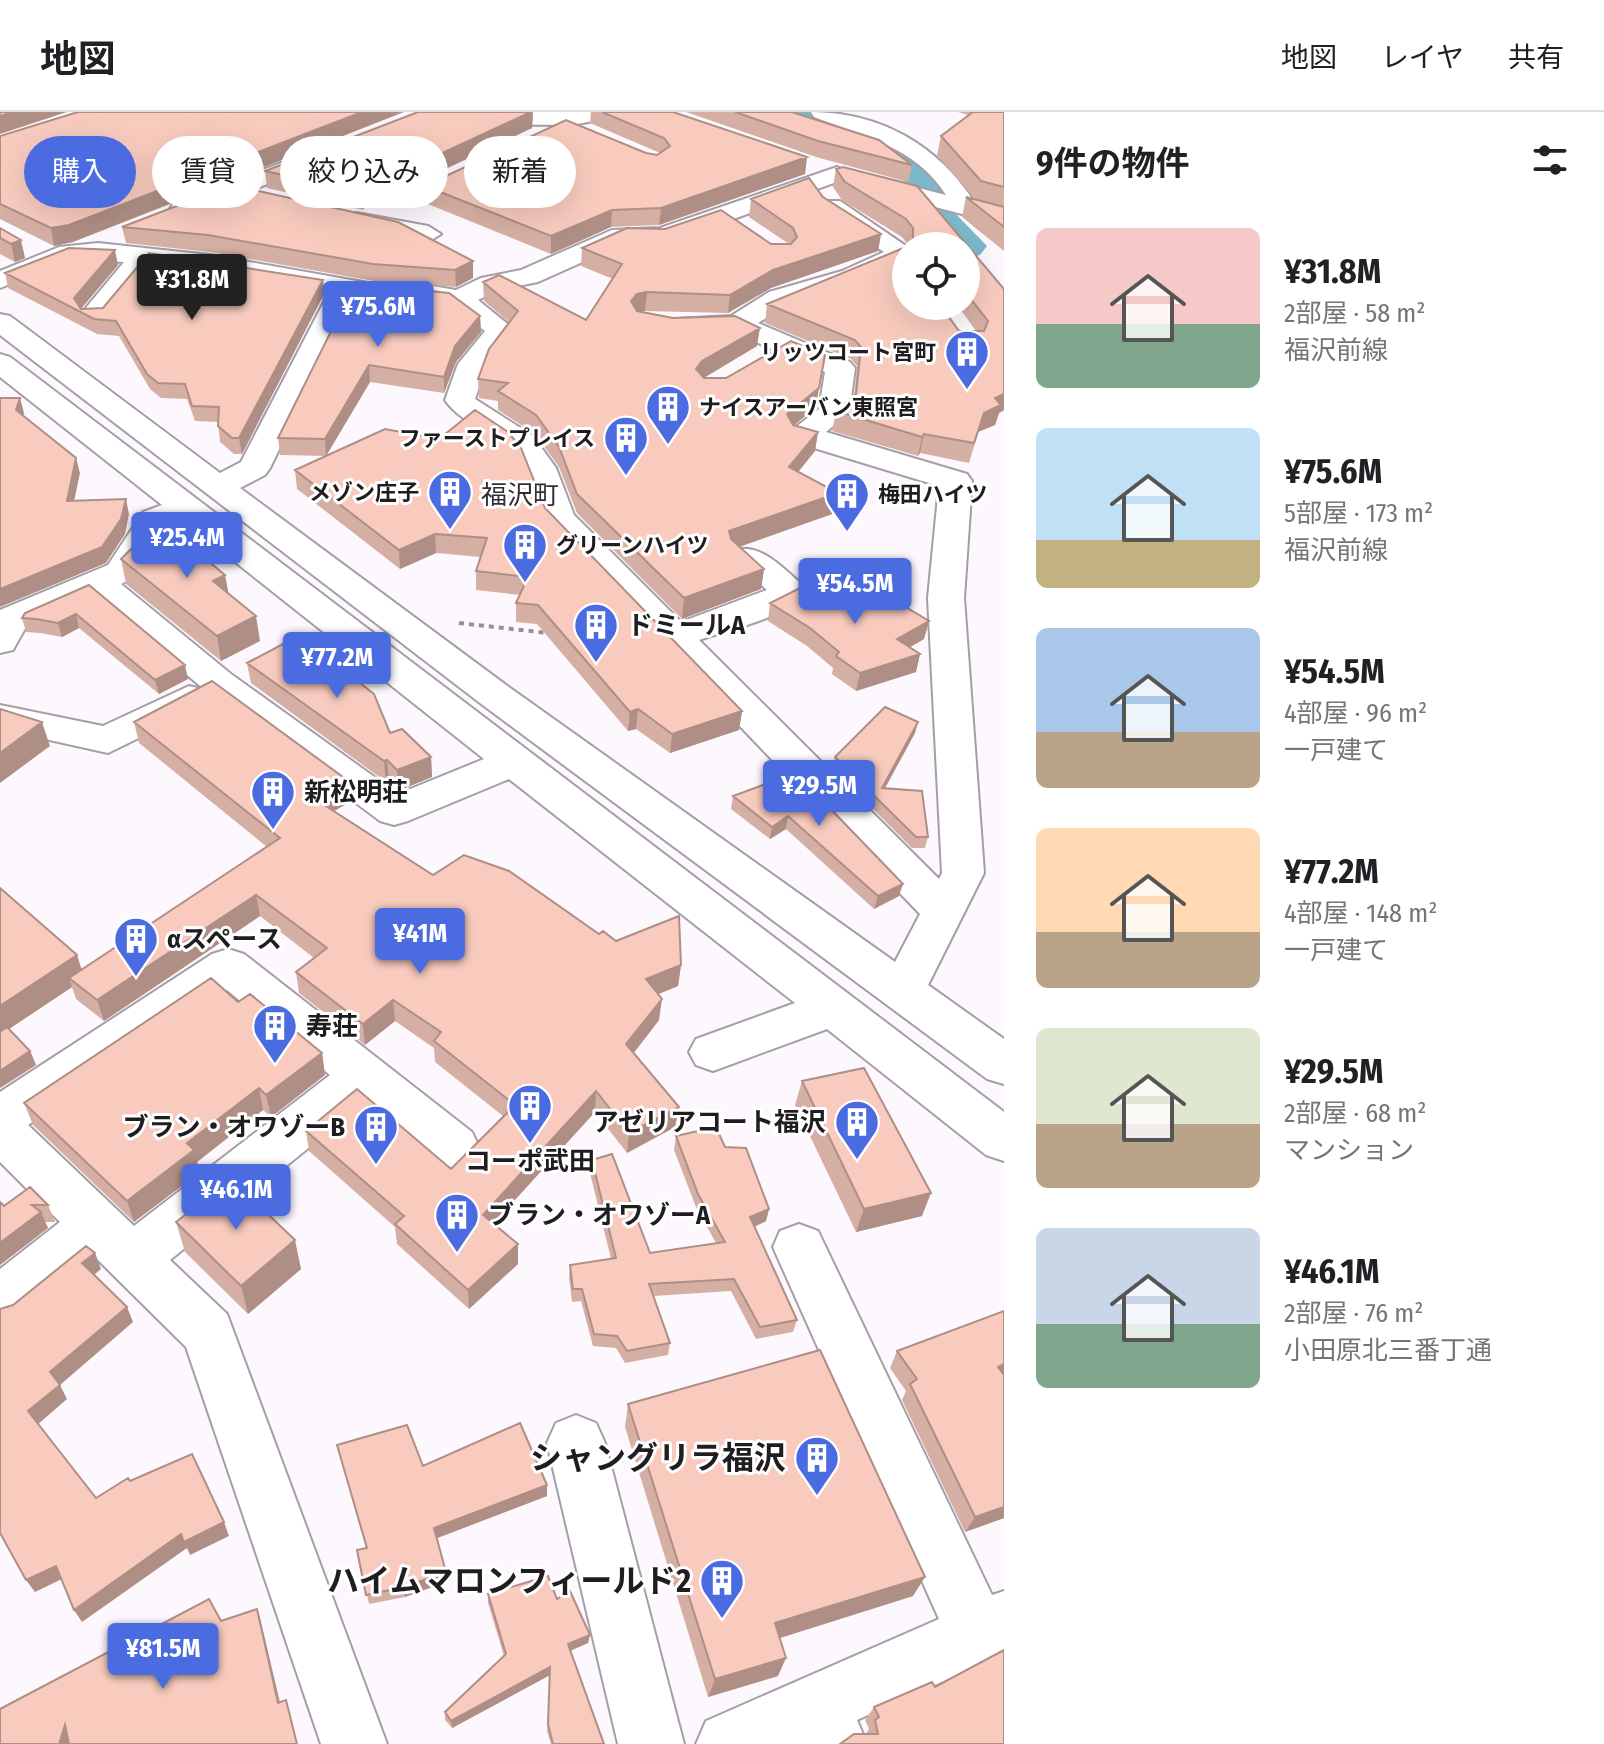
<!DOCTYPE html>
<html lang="ja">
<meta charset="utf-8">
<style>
body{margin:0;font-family:"Fira Sans Condensed","Noto Sans JP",sans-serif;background:#f2f2f2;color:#202124;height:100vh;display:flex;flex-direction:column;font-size:30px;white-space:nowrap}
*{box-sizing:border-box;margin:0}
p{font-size:26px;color:#757577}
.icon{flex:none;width:44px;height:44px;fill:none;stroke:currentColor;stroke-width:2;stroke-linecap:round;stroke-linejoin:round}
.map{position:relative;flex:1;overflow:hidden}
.sheet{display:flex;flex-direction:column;background:#fff;width:600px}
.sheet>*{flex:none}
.top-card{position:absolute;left:24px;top:24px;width:760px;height:72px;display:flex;gap:16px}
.buttons{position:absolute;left:892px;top:120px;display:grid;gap:16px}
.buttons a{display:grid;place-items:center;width:88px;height:88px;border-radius:50%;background:#fff;box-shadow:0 8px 32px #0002;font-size:40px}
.price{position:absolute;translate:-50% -68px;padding:0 18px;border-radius:8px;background:#4b6ce0;color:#fff;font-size:26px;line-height:52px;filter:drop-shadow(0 2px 4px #0008)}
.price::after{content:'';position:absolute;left:50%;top:48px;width:24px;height:18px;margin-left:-12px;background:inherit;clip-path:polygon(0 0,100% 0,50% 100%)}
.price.on{background:#222;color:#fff}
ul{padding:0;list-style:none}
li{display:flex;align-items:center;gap:24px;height:200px;padding:0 32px}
li span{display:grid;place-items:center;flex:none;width:224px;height:160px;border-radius:12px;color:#555}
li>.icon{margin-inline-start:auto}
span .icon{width:96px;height:96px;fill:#fffc;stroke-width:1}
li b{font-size:34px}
h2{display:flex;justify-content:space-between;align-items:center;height:96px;padding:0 32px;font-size:34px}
.tag{padding:0 28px;border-radius:36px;background:#fff;box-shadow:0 8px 32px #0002;font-size:28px;line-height:72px}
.tag.on{background:#4b6ce0;color:#fff}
header{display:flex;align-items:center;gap:48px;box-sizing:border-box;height:112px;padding:0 40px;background:#fff;border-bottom:2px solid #e0e0e0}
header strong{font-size:38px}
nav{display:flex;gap:44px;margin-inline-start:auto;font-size:28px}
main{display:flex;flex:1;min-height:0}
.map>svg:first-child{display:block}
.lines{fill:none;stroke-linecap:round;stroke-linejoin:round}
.river{fill:#7cb8cb;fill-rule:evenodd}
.minor-casing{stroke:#a59ea7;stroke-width:4}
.path{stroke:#949094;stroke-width:4;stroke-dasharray:5 5;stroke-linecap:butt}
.minor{fill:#fff;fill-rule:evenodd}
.wall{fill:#d5afa3}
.shaded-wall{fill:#ae8e85}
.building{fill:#f8cbbe;stroke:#ae8e85;stroke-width:2}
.labels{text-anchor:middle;stroke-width:6;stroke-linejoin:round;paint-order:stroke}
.far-poi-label{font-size:22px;font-weight:bold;fill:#201d20;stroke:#fff;text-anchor:end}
.far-quarter-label{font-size:26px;fill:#332d35;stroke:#fff}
.poi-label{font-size:26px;font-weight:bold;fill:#201d20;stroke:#fff;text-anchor:start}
.near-poi-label{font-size:32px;font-weight:bold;fill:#201d20;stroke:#fff;text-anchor:end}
</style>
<header>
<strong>地図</strong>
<nav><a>地図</a><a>レイヤ</a><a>共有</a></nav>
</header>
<main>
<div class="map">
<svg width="1004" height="1632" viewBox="0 0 1004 1632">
<rect width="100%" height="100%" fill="#fdf8fe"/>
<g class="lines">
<path class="river" d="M773 0C789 0 809 0 824 0 856 7 937 47 955 73L952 98 987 134 980 143 966 147V134H940L910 101 914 77 884 54 779 8Z"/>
<g class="minor-casing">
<path id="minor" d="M473 0H618L615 5 572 13 465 12 462 7 465 2Z
M811 0C880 0 938 33 975 91L1004 98V113L859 75 855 70 867 63 946 83C916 35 863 24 814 5Z
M323 35 331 37 335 42 331 47 191 102 182 104 170 97 173 92Z
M837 55 849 62 845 67 672 129 625 131 538 170 498 178 478 188 515 218 486 254 475 287 533 324 556 356 574 403 681 510 767 478 730 445 735 438C762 431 783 457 803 473L809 480C793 503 726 519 699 528L939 767 942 761 928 486 939 374 791 329 787 322 819 297 825 260 733 220 676 219 672 213 676 207 731 204 769 180 842 159 884 140 822 99 819 94 822 89H840L906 134V150C857 172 804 182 758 211L850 250 855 256 849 301 826 320 967 362 972 369 964 486 984 761 928 873 1004 927V972L987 967 480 591 0 223V202L10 204 220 361 241 350 329 180 150 152 104 209H84L80 203 124 150 72 148 0 176V159L59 135 98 131 210 143 374 172 426 173 456 178 481 166 521 158 612 118 660 116ZM354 184 451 194 485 219 458 252 445 288C464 315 498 319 518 345 533 365 533 393 547 413L920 802 895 850 506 573 240 376 265 363 270 356Z
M357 101 428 114 441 122 428 130 348 114 344 109Z
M0 242 10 245 1004 1000V1049L986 1043 827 917 713 959 696 953 689 940 696 927 795 891 509 667 408 709 394 713 380 709 205 578 93 484 27 513 13 538 0 541V498L108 453 143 400 162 393 0 265ZM182 408 484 647 398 682 231 562 121 472C150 460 152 420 182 408Z
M189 574 202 577 208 586 202 595 108 641 0 617V593L103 614Z
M228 837 244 842 472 1020 479 1035 472 1050 454 1056 436 1050 364 991 170 1148 227 1202 387 1632H321L186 1235 95 1145 19 1206 0 1214V1157L60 1110 0 1050V980L212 842ZM227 878 330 963 134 1114 28 1013Z
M799 1112 818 1119 992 1483 1004 1479V1542L857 1608 867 1632H696L706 1609 939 1507 773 1135 780 1119Z
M576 1303 596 1311 605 1331 684 1632H618L547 1331 556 1311Z"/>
</g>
<path class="path" d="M459 511 548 521"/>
<use href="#minor" class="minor"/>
</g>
<path class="wall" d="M533 0 532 16 424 67 423 69 432 74 646 41 657 43 660 41 590 11 591 0H673L807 45 805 62 659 113 611 115 551 142 376 71 363 98 267 76 265 59Z
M686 0H792L912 53 908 70 816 45Z
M958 0H1004V139L962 105 966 85 976 88 937 43 941 24 968 3Z
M0 24 73 130 54 134 0 107Z
M843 55 917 74 1004 177V298L999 301 995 313 978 320 969 351 920 341 918 344 832 319 836 299 854 284 857 254 851 247 765 211 767 192 906 135V194H941L959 219H976L958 194H966V134H908H909L902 125 842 88 833 75 836 57Z
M823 85 881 122 878 139 771 176 728 201 645 199 638 200 757 234 704 266 816 295 795 313 818 320 815 339 798 360 838 381 835 401 739 435 764 457 761 477 682 507 577 401 559 355 535 322 498 298V289L479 286 478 267 509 210 484 189 483 170 586 208 613 167 581 154 582 136 789 132 749 105 751 87Z
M398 110 473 166 456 175 374 169 211 140 126 131 122 115Z
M0 116 25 146 15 150 0 142Z
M118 153 81 197 103 196 323 168 324 182 242 342H234L220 330 218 310 195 309 187 287 161 286 150 277 119 224 97 222 8 176 5 161Z
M449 181 480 204 481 220 456 250 444 281 370 270 326 344 545 396 742 599 739 618 670 641 636 617 628 619 537 512 516 510V491L520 483 476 478V459L481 445 436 441 400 457 297 377 295 358 326 344 280 343 278 326Z
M121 447 225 463 228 481 260 529 221 549 126 472Z
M89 473 188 567 159 582 79 516 62 525 40 521 26 520 22 506Z
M770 491 848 498 929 509 924 527 910 535 920 542 916 560 856 579 832 562 833 556 807 534 768 509Z
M247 551 390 621 431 645 432 665 398 679 389 668 386 670 251 571Z
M134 610 347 668 350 690 334 699 433 763 599 822 681 853 678 874 658 882 659 908 634 941 679 995 675 1015 627 1041 595 1000 493 1112 518 1132V1152L469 1197 397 1132 395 1115 309 1039 306 1019 451 1057 503 1004 435 950 434 936 395 909 365 933 299 881 296 860 314 846 260 804 104 909 76 887 72 875 9 917 30 939 36 953 0 976V776L77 843 82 858 267 735 139 631Z
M915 621 885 676 928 725 925 736H912L832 656 835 645Z
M796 661 899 784 874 797 786 717 770 727 731 697 733 684Z
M238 890 322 941 325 963 271 1005 263 998 197 1050 200 1060 134 1110 33 1013 24 991Z
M802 969 922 1104 856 1120 795 993Z
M676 1024 725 1035 769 1097 766 1109 754 1115 797 1208 793 1220 756 1227 731 1179 654 1184 670 1231 668 1243 625 1251 616 1236 593 1234 581 1189 572 1190 569 1166 570 1153 611 1147 590 1061 592 1048 650 1141 716 1131 696 1095 674 1038Z
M0 1090 4 1094 48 1093 55 1110H45L48 1116 0 1153Z
M176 1110 301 1157 248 1202 185 1140Z
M1004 1199V1406L965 1420 902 1288 906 1279 890 1256 897 1239Z
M628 1292 913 1484 780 1526 778 1564 708 1585 625 1315Z
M337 1333 423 1354 547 1384 436 1426 446 1460V1470L405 1485 369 1492 357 1438 366 1436Z
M488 1482 557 1487 590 1523 588 1531 570 1539 604 1632H551L547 1619 550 1563 452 1616 445 1608V1600L504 1544 488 1491Z
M935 1575 1004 1632 866 1622 869 1617 865 1608 874 1595Z"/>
<path class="shaded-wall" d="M13 0H67L0 22V4Z
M362 0H404L73 130 54 134 51 116Z
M533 0 532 16 424 67 422 73 419 66 423 50Z
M807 45 805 62 659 113 661 96Z
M375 54 376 71 363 98 362 80Z
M612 98 611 115 551 142V124Z
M881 122 878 139 771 176 728 201 730 183 773 158Z
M21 128 25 146 15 150 11 132Z
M115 138 118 153 79 199 74 186Z
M473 149V166L456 175 455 158Z
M323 168 324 182 242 342 239 326Z
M647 180 645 199 636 200 631 189 637 182Z
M480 204 481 220 456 250 444 281V265L455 234Z
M760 216 757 234 700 268 696 257 702 249Z
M369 253 370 270 326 344 325 327Z
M1004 269V298L999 301 995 313 978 320 969 351 984 301 995 286Z
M819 276 816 295 784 321 787 302Z
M20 286 24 301 20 313 16 298Z
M818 320 815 339 786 375 789 355Z
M924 322 920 341 918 344 922 325Z
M76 346 80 361 71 404 67 389Z
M838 381 835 401 727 439 729 419Z
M126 387 129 402 125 422 106 451 0 495V477Z
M435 422 436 441 400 457 399 438Z
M764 457 761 477 682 507 684 486Z
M225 463 230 489 213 469Z
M76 502 79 516 62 525 58 511Z
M256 504 260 529 221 549 217 524Z
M929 509 924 527 893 545 897 527Z
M920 542 916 560 856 579 860 561Z
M185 553 188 567 159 582 155 568Z
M638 597 636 617 628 619 630 600Z
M742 599 739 618 670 641 672 622Z
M42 610 50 634 0 671V641Z
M918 610 915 621 879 687 882 676Z
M431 645 432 665 398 679 397 658Z
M387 648 389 668 386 670 384 649Z
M347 668 350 690 318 708 315 687Z
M788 704 786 717 770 727 772 715Z
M903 772 899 784 874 797 878 784Z
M256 783 260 804 104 909 97 888Z
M77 843 84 867 69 866 72 875 0 923V894Z
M681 853 678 874 644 888 646 867Z
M662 887 659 908 624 953 626 932Z
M393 888 395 909 365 933 363 912Z
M30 939 36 953 0 976V959Z
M322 941 325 963 271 1005 266 983Z
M259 976 263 998 197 1050 200 1060 134 1110 127 1089 187 1031Z
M596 979 595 1000 483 1123V1103Z
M679 995 675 1015 627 1041 629 1021Z
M931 1081 922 1104 856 1120 864 1097Z
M769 1097 766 1109 747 1118 750 1105Z
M41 1100 48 1116 0 1153V1131Z
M295 1128 301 1157 248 1202 241 1174Z
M518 1132V1152L469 1197 468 1178Z
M95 1141 101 1157 89 1167 82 1151Z
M127 1195 133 1210 60 1273 67 1287 36 1314 28 1299 50 1260Z
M1004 1252V1264L998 1255Z
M547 1373V1384L435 1427 434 1416Z
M1004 1395V1406L965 1420 975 1405Z
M224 1410 229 1424 190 1443 187 1436 82 1510 74 1498 181 1422Z
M56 1454 64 1466 35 1480 26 1468Z
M446 1460V1470L405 1485 404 1475Z
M925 1465 913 1484 767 1530 775 1511Z
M257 1497 260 1506 282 1599 278 1591Z
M590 1523 588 1531 567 1540 568 1532Z
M786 1546 778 1564 708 1585 715 1567Z
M550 1555V1563L452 1616 451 1609Z
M65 1613 71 1621 68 1632H59Z"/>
<path class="building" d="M0 0H13L0 4Z
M78 0H362L69 113 51 116 0 92V24Z
M418 0H531L423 50 419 66 432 74 443 73 448 63 566 8 646 41 657 43 670 34 664 26 602 0H673L807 45 661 96 612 98 551 124 375 54 362 80 265 59Z
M735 0H792L879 28 912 53 818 29Z
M973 0H1004V75L981 69 941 24Z
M843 55 917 74 1004 177V282L995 286 1001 293 984 301 974 331 924 322 922 325 836 299 856 282 861 235 855 228 767 192 906 135V194H941L959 219H984L988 209 966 181V134H908L913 132V116L906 107 845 70 836 57Z
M809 66 823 85 881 122 773 158 730 183 647 180 637 182 631 189 637 199 673 206 735 204 760 216 702 249 696 257 704 266H726L791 229 825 243 819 276 787 302 793 313 818 320 789 355 838 381 729 419 731 427 764 457 684 486 577 382 559 335 536 303 498 279 508 271 478 267 489 237 518 199 483 170 499 163 586 208 622 152 582 136 627 116 665 117 721 98 771 132H791L797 125 793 116 751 87Z
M231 73 398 110 473 149 455 158 373 152 208 123 122 115Z
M966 85 1004 95V115Z
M0 116 21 128 11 132 0 126Z
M69 136 115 138 74 186 81 197 103 196 149 141 323 168 239 326H232L218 314 219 295 192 294 185 272 158 271 147 262 116 209 94 207 5 161Z
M355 171 449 181 480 204 455 234 444 265 369 253 325 327 278 326Z
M0 286H20L16 298 76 346 67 389 126 387 121 407 102 435 0 477Z
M475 298 508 320 521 336 545 396 742 599 672 622 638 597 630 600 538 493 516 491 528 465 476 459 487 426 435 422 399 438 295 358 385 317 439 327Z
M167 415 225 463 213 469 256 504 217 524 121 447 141 427Z
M812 470 848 498 882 481 929 509 897 527 920 542 860 561 836 544 839 540 810 516 770 491Z
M89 473 185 553 155 568 76 502 58 511 36 507 22 506 25 501Z
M300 523 374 582 390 621 402 617 431 645 397 658 387 648 384 649 247 551Z
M212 569 347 668 315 687 433 763 464 743 509 759 599 822 603 819 616 829 679 804 681 853 646 867 662 887 626 932 679 995 629 1021 596 979 483 1103 518 1132 468 1178 395 1112 404 1104 306 1019 357 977 451 1057 515 993 434 929 441 920 393 888 363 912 296 860 327 836 256 783 97 888 69 866 280 726 134 610Z
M885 595 918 610 882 676 922 679 928 725H916L835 645Z
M0 597 42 610 0 641Z
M796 661 903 772 878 784 788 704 772 715 733 684Z
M0 776 77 843 0 894Z
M211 866 238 890 250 882 322 941 266 983 259 976 187 1031 194 1038 127 1089 24 991Z
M7 915 30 939 0 959V920Z
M864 956 931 1081 864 1097 802 969Z
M716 1015 725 1035 746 1036 769 1097 750 1105 797 1208 760 1215 734 1167 649 1172 670 1231 627 1239 617 1224 594 1222 582 1177H573L570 1153 616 1146 592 1048 612 1042 650 1141 725 1130 698 1082 676 1024Z
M231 1067 295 1128 241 1174 176 1110Z
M30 1075 48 1093H32L41 1100 0 1131V1090L4 1094Z
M86 1134 95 1141 82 1151 127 1195 50 1260 60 1273 28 1299 96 1386 128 1366 130 1369 192 1342 224 1410 184 1430 181 1422 74 1498 56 1454 26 1468 0 1421V1197L13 1193Z
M1004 1199V1252L998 1255 1004 1263V1395L975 1405 910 1272 917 1267 897 1239Z
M820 1238 925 1465 775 1511 786 1546 715 1567 628 1292Z
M520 1311 547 1373 434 1416 446 1460 404 1475 366 1483 357 1438 367 1436 337 1333 407 1313 423 1354Z
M548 1464 557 1487 570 1479 590 1523 568 1532 604 1632H553L548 1612 550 1555 451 1609 445 1600 506 1542 488 1482Z
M209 1487 221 1509 257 1497 278 1591 286 1588 297 1632H69L65 1613 59 1632H0V1597Z
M1004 1538V1632H840L854 1622H878L875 1608 879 1605 874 1595 932 1570 935 1575Z"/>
<defs>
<g id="building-pin" transform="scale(2.3)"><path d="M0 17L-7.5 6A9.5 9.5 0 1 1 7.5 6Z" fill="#4b6ce0" stroke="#fff"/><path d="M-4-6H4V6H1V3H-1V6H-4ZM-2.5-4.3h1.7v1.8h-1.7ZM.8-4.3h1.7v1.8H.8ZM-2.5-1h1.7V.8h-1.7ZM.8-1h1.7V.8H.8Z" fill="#fff"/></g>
</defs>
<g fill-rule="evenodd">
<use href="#building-pin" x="967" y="240"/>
<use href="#building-pin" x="668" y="295"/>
<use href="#building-pin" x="626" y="326"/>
<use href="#building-pin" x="450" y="380"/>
<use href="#building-pin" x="847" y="382"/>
<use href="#building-pin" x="525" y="433"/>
<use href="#building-pin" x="596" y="513"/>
<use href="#building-pin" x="273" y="680"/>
<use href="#building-pin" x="136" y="827"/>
<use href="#building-pin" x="275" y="914"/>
<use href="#building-pin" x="530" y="994"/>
<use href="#building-pin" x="857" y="1010"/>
<use href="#building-pin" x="376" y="1015"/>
<use href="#building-pin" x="457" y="1103"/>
<use href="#building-pin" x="817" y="1346"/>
<use href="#building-pin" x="722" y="1469"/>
</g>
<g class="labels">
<g class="far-poi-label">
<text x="936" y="248">リッツコート宮町</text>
<text x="699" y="303" text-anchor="start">ナイスアーバン東照宮</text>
<text x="595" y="334">ファーストプレイス</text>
<text x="419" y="388">メゾン庄子</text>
<text x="878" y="390" text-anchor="start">梅田ハイツ</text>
<text x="556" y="441" text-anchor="start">グリーンハイツ</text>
</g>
<g class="far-quarter-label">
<text x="520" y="392">福沢町</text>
</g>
<g class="poi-label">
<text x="627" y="522">ドミールA</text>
<text x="304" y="689">新松明荘</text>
<text x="167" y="836">αスペース</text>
<text x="306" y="923">寿荘</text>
<text x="826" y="1019" text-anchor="end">アゼリアコート福沢</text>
<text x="345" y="1024" text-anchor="end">ブラン・オワゾーB</text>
<text x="530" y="1058" text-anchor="middle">コーポ武田</text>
<text x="488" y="1112">ブラン・オワゾーA</text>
</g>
<g class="near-poi-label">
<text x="786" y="1357">シャングリラ福沢</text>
<text x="691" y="1480">ハイムマロンフィールド2</text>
</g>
</g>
</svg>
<div class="buttons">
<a><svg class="icon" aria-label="locate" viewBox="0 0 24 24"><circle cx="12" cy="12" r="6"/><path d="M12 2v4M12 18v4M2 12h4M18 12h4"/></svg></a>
</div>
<b class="price on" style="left:192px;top:210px">¥31.8M</b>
<b class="price" style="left:378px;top:237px">¥75.6M</b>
<b class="price" style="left:187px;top:468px">¥25.4M</b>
<b class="price" style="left:855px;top:514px">¥54.5M</b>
<b class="price" style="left:337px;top:588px">¥77.2M</b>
<b class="price" style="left:819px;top:716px">¥29.5M</b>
<b class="price" style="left:420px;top:864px">¥41M</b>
<b class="price" style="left:236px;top:1120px">¥46.1M</b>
<b class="price" style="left:163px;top:1579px">¥81.5M</b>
<div class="top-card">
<a class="tag on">購入</a>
<a class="tag">賃貸</a>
<a class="tag">絞り込み</a>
<a class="tag">新着</a>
</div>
</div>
<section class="sheet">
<h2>9件の物件<svg class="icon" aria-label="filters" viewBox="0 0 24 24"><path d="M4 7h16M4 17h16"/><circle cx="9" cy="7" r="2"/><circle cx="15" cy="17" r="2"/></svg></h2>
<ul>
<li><span style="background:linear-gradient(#f6c9c9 60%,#7fa58c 0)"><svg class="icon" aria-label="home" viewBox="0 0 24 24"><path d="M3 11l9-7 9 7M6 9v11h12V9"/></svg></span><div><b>¥31.8M</b><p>2部屋 · 58 m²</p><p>福沢前線</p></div></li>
<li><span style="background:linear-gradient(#bfe0f5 70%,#c2b280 0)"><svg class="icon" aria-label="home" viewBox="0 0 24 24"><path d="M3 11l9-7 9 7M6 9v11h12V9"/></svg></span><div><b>¥75.6M</b><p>5部屋 · 173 m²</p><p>福沢前線</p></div></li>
<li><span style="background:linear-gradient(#a9c7e8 65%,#b9a48a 0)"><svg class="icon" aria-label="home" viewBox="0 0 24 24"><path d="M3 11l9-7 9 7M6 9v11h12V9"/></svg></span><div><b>¥54.5M</b><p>4部屋 · 96 m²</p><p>一戸建て</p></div></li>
<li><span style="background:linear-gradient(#ffd9b3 65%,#b9a48a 0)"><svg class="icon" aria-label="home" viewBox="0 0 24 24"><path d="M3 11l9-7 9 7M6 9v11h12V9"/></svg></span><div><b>¥77.2M</b><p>4部屋 · 148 m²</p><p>一戸建て</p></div></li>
<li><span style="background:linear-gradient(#dfe7d0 60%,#b9a48a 0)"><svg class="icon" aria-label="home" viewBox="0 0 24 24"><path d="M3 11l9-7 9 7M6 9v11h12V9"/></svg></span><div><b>¥29.5M</b><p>2部屋 · 68 m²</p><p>マンション</p></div></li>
<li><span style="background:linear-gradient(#c9d6e8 60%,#7fa58c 0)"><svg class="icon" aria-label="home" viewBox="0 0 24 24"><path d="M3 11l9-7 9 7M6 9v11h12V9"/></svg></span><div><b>¥46.1M</b><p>2部屋 · 76 m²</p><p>小田原北三番丁通</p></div></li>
</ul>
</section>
</main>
